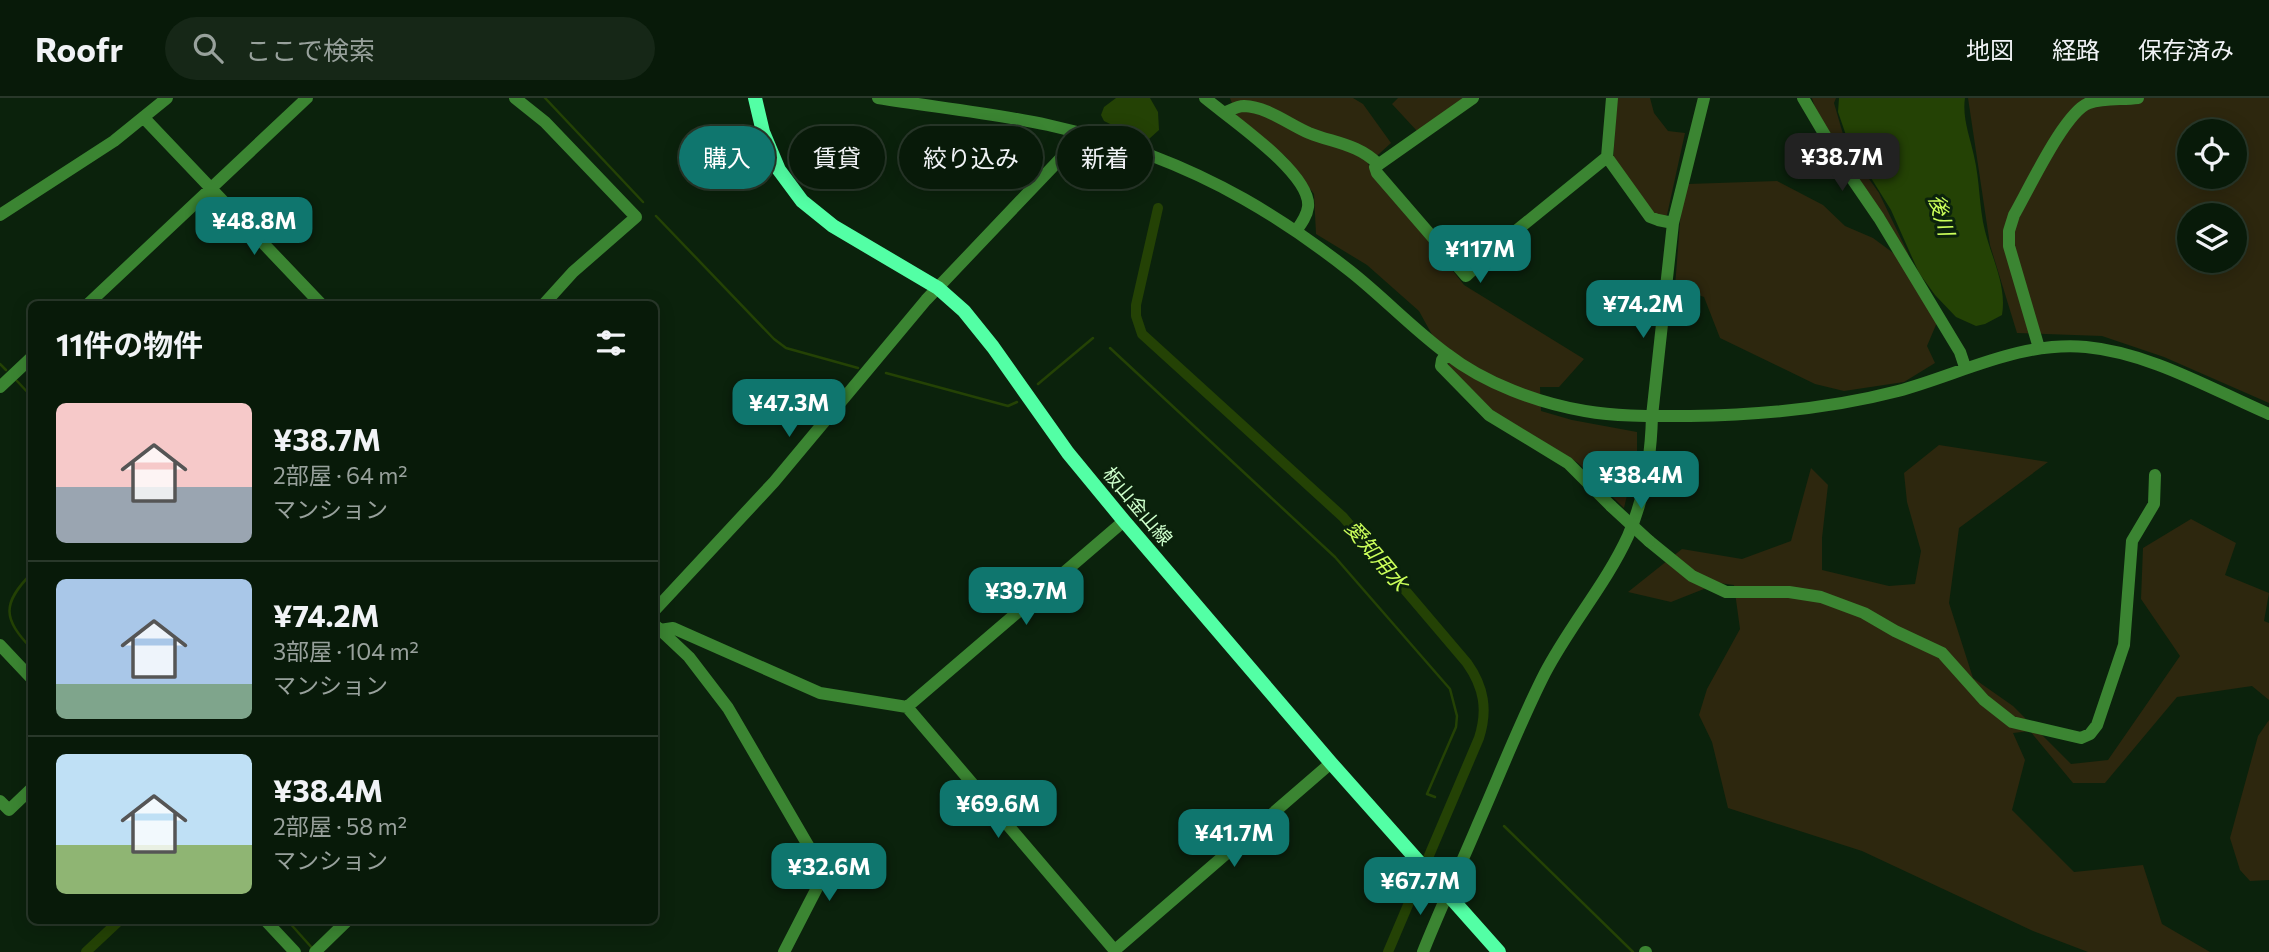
<!DOCTYPE html>
<html lang="ja">
<meta charset="utf-8">
<style>
body{margin:0;font-family:Commissioner,"Noto Sans JP",sans-serif;background:#162717;color:#f1f3f6;height:100vh;display:flex;flex-direction:column;font-size:26px;white-space:nowrap}
*{box-sizing:border-box;margin:0}
p{font-size:23px;color:#98a19c}
.icon{flex:none;width:38px;height:38px;fill:none;stroke:currentColor;stroke-width:2;stroke-linecap:round;stroke-linejoin:round}
.map{position:relative;flex:1;overflow:hidden}
.details{position:absolute;left:28px;top:203px;width:630px;height:623px;display:flex;flex-direction:column;background:#081a09;border-radius:10px;box-shadow:0 4px 18px #0003,0 0 0 2px #29382a}
.details>*{flex:none}
.banner{position:absolute;left:679px;top:28px;width:665px;height:63px;display:flex;gap:14px}
.buttons{position:absolute;left:2177px;top:21px;display:grid;gap:14px}
.buttons a{display:grid;place-items:center;width:70px;height:70px;border-radius:50%;background:#081a09;box-shadow:0 4px 18px #0003,0 0 0 2px #29382a;font-size:35px}
.price{position:absolute;translate:-50% -60px;padding:0 16px;border-radius:14px;background:#0f766e;color:#fff;font-size:23px;line-height:46px;filter:drop-shadow(0 2px 4px #0008)}
.price::after{content:'';position:absolute;left:50%;top:42px;width:21px;height:16px;margin-left:-10px;background:inherit;clip-path:polygon(0 0,100% 0,50% 100%)}
.price.selected{background:#222;color:#fff}
ul{padding:0;list-style:none}
li{display:flex;align-items:center;gap:21px;height:175px;padding:0 28px}
li+li{border-top:2px solid #29382a}
li span{display:grid;place-items:center;flex:none;width:196px;height:140px;border-radius:10px;color:#555}
li>.icon{margin-inline-start:auto}
span .icon{width:84px;height:84px;fill:#fffc;stroke-width:1}
li b{font-size:30px}
h2{display:flex;justify-content:space-between;align-items:center;height:84px;padding:0 28px;font-size:30px}
.pill{padding:0 24px;border-radius:32px;background:#081a09;box-shadow:0 4px 18px #0003,0 0 0 2px #29382a;font-size:24px;line-height:63px}
.pill.selected{background:#0f766e;color:#fff}
header{display:flex;align-items:center;gap:42px;box-sizing:border-box;height:98px;padding:0 35px;background:#081a09;border-bottom:2px solid #29382a}
header strong{font-size:33px}
nav{display:flex;gap:38px;margin-inline-start:auto;font-size:24px}
.search{width:490px;height:63px;background:#162717;display:flex;align-items:center;gap:18px;box-sizing:border-box;padding:0 24px;border-radius:38px;color:#98a19c;font-size:26px}
.map>svg:first-child{display:block}
.green{fill:#2d270e;fill-rule:evenodd}
.water{fill:#244205}
.lines{fill:none;stroke-linecap:round;stroke-linejoin:round}
.stream{stroke:#244205;stroke-width:2.5}
.canal{stroke:#244205;stroke-width:10}
.minor{stroke:#3b8532;stroke-width:12}
.major{stroke:#53ffa5;stroke-width:14}
.minor-bridge{stroke:#3b8532;stroke-width:12}
.labels{text-anchor:middle;stroke-width:6;stroke-linejoin:round;paint-order:stroke}
.street-label{font-size:19px;fill:#ceffcc;stroke:#0b220c}
.water-label{font-size:21px;font-style:italic;fill:#cbff5a;stroke:#0b220c}
</style>
<header>
<strong>Roofr</strong>
<div class="search"><svg class="icon" aria-label="search" viewBox="0 0 24 24"><circle cx="10" cy="10" r="6"/><path d="M15 15l6 6"/></svg>ここで検索</div>
<nav><a>地図</a><a>経路</a><a>保存済み</a></nav>
</header>
<div class="map">
<svg width="2269" height="854" viewBox="0 0 2269 854">
<rect width="100%" height="100%" fill="#0b220c"/>
<path class="green" d="M1230 0H1353L1363 6 1391 45 1368 66 1464 187 1584 261 1559 289H1540L1541 313 1572 322 1637 334V355L1624 410 1578 365 1491 312 1452 273 1419 213 1367 167 1316 136 1314 96 1286 59 1237 19Z
M1398 0H1464L1417 33 1392 6Z
M1617 0H1650L1654 15 1668 33 1685 35 1667 117 1662 120 1653 117 1613 64Z
M1812 0H1836L1834 5 1847 50 1879 95 1908 155 1919 189 1941 215 1927 248 1935 265 1904 284 1844 293 1815 286 1720 240 1704 199 1675 189 1681 111 1688 86 1777 83 1823 107 1845 128 1873 140 1896 157 1819 23Z
M1968 0H2269V305L2164 259 2102 238 2017 235 1990 147ZM2189 33H2235V79H2189ZM2189 117H2235V163H2189Z
M1939 347 2048 364 1959 430 1949 505 1973 580 2013 608 2071 666 2108 662 2180 558 2141 501 2143 450 2191 421 2236 445 2225 477 2269 495 2264 523 2269 525V602L2252 588 2177 599 2105 685H2073L2030 633 2013 635 2025 662 2012 712 2074 774 2143 767 2162 826 2210 854H2088L2033 833 1862 753 1728 710 1712 644 1699 617 1707 591 1740 531 1734 487 1719 485 1671 504 1628 494 1682 451 1742 461 1791 443 1811 370 1828 387 1822 440V472L1889 488 1915 486 1921 453 1907 404 1904 375Z
M2269 622V782L2250 783 2240 772 2230 740 2258 638Z"/>
<path class="water" d="M1116 0H1150L1158 14 1159 32 1149 41 1137 39 1104 23 1101 17 1104 9Z
M1839 0H1965C1962 20 1970 39 1974 58 1980 83 1979 109 1985 133 1992 161 2007 188 2002 217L1985 226 1976 228 1956 219 1935 197 1919 175 1891 112 1848 43 1838 14Z"/>
<g class="lines">
<path class="stream" d="M545 0 643 104
M656 118 774 241 786 250 858 270
M1110 250 1335 459 1450 591 1457 618 1456 629 1427 696 1435 699
M0 266 6 272
M886 275 1008 308 1017 304
M17 283 32 299
M1038 286 1093 240
M32 475C1 506 3 521 32 551
M1504 728 1633 854
M287 822 313 851"/>
<path class="canal" d="M1158 110 1136 207V218L1142 236 1343 419 1467 565C1484 589 1488 612 1479 640L1388 854
M86 854 120 822"/>
<path class="minor" d="M515 0 545 24 636 119 573 174 544 206
M878 0C934 9 992 15 1048 27 1116 42 1184 67 1244 101 1281 122 1317 147 1350 173 1383 199 1413 231 1447 256 1484 285 1538 305 1585 313 1620 319 1654 318 1690 318 1761 317 1829 311 1898 293 1961 276 2019 243 2086 249 2150 255 2211 291 2269 316
M1205 0C1229 20 1312 76 1308 109 1307 118 1301 126 1296 133
M1612 0 1607 59 1650 119 1658 122 1673 125
M1803 0 1842 66 1879 120 1960 254 1965 269
M1224 15C1231 12 1237 8 1244 8 1268 9 1288 26 1309 35 1334 45 1358 46 1378 66L1375 69 1377 75 1466 178 1506 141 1607 59
M144 20 321 206
M1375 69 1473 0
M0 117 114 43 167 0
M88 206 307 0
M2039 250 2009 148V133L2014 117C2028 93 2065 13 2089 5 2104 0 2122 2 2138 0
M1446 256 1442 262 1441 268 1489 317 1568 365 1611 408
M0 289 32 259
M1649 443 1692 478 1726 494H1789L1821 499 1864 515 1895 533 1942 555 1984 602 2012 624 2081 640 2090 636 2097 627 2124 547 2132 443 2154 406 2155 377
M654 513 774 384 926 202 1062 59 1068 51 1073 33
M655 527 689 559 728 610 816 761 820 774 819 786 784 854
M660 532 673 530 820 595 907 609 1116 854
M0 547 32 581
M907 609 1124 423
M0 703 9 712 32 690
M265 822 295 854
M1115 852 1331 665
M315 854 348 822
M1423 854C1440 811 1460 769 1478 726 1500 676 1520 624 1545 575 1570 527 1606 486 1628 438 1645 399 1651 360 1652 318L1673 125 1704 0
M1645 854H1646"/>
<path class="major" d="M755 0 763 34 779 72 802 103 833 128 938 190 964 213 993 249 1068 355 1124 423 1331 665 1499 854"/>
<path class="minor-bridge" d="M1611 408 1649 443"/>
</g>
<g class="labels">
<g class="street-label">
<text transform="translate(1138 408) rotate(50)" y="7">板山金山線</text>
</g>
<g class="water-label">
<text transform="translate(1941 117) rotate(74)" y="7">後川</text>
<text transform="translate(1376 458) rotate(50)" y="7">愛知用水</text>
</g>
</g>
</svg>
<div class="buttons">
<a><svg class="icon" aria-label="locate" viewBox="0 0 24 24"><circle cx="12" cy="12" r="6"/><path d="M12 2v4M12 18v4M2 12h4M18 12h4"/></svg></a>
<a><svg class="icon" aria-label="layers" viewBox="0 0 24 24"><path d="M12 4l9 5-9 5-9-5zM3 14l9 5 9-5"/></svg></a>
</div>
<b class="price selected" style="left:1842px;top:95px">¥38.7M</b>
<b class="price" style="left:254px;top:159px">¥48.8M</b>
<b class="price" style="left:1480px;top:187px">¥117M</b>
<b class="price" style="left:1643px;top:242px">¥74.2M</b>
<b class="price" style="left:789px;top:341px">¥47.3M</b>
<b class="price" style="left:1641px;top:413px">¥38.4M</b>
<b class="price" style="left:1026px;top:529px">¥39.7M</b>
<b class="price" style="left:998px;top:742px">¥69.6M</b>
<b class="price" style="left:1234px;top:771px">¥41.7M</b>
<b class="price" style="left:829px;top:805px">¥32.6M</b>
<b class="price" style="left:1420px;top:819px">¥67.7M</b>
<div class="banner">
<a class="pill selected">購入</a>
<a class="pill">賃貸</a>
<a class="pill">絞り込み</a>
<a class="pill">新着</a>
</div>
<section class="details">
<h2>11件の物件<svg class="icon" aria-label="filters" viewBox="0 0 24 24"><path d="M4 7h16M4 17h16"/><circle cx="9" cy="7" r="2"/><circle cx="15" cy="17" r="2"/></svg></h2>
<ul>
<li><span style="background:linear-gradient(#f6c9c9 60%,#9aa5b1 0)"><svg class="icon" aria-label="home" viewBox="0 0 24 24"><path d="M3 11l9-7 9 7M6 9v11h12V9"/></svg></span><div><b>¥38.7M</b><p>2部屋 · 64 m²</p><p>マンション</p></div></li>
<li><span style="background:linear-gradient(#a9c7e8 75%,#7fa58c 0)"><svg class="icon" aria-label="home" viewBox="0 0 24 24"><path d="M3 11l9-7 9 7M6 9v11h12V9"/></svg></span><div><b>¥74.2M</b><p>3部屋 · 104 m²</p><p>マンション</p></div></li>
<li><span style="background:linear-gradient(#bfe0f5 65%,#8fb573 0)"><svg class="icon" aria-label="home" viewBox="0 0 24 24"><path d="M3 11l9-7 9 7M6 9v11h12V9"/></svg></span><div><b>¥38.4M</b><p>2部屋 · 58 m²</p><p>マンション</p></div></li>
</ul>
</section>
</div>
